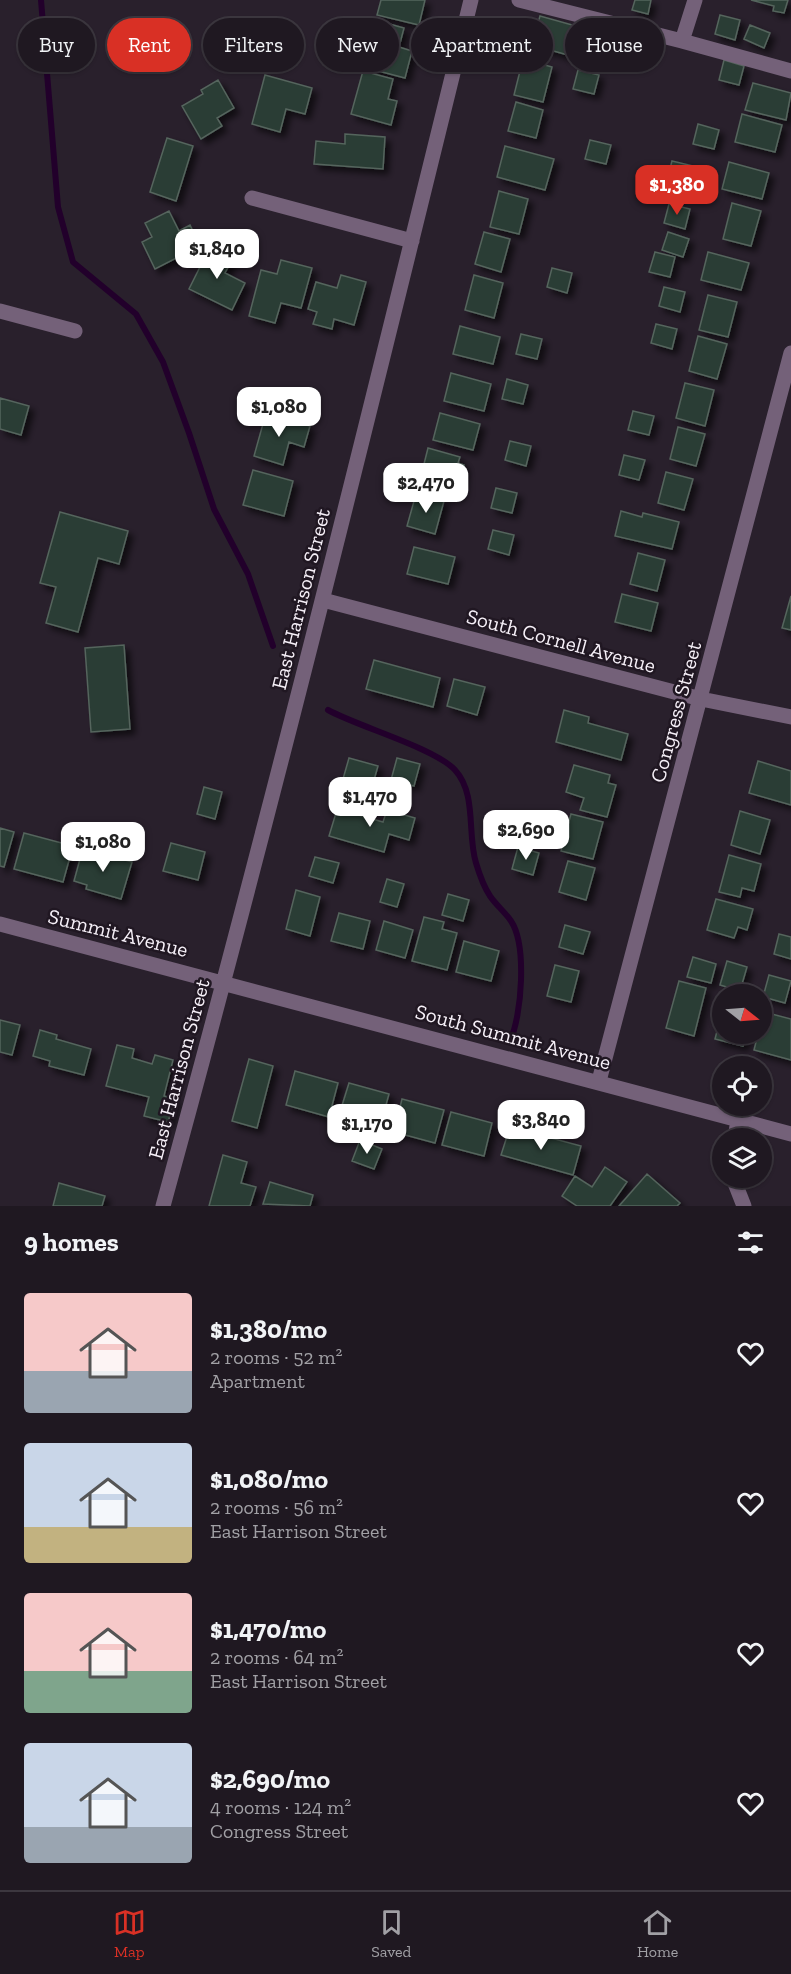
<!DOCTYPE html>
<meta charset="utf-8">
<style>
body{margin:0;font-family:"Zilla Slab",serif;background:#2c252e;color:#f1f3f6;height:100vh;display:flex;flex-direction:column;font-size:22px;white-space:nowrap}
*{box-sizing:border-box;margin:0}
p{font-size:20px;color:#a1a0a5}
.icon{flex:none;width:33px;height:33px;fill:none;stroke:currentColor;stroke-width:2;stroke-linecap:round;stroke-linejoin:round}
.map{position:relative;height:1206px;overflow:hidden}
.side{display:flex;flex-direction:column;background:#1f1821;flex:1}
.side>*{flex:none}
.top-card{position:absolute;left:18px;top:18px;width:756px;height:54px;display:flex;gap:12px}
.needle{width:39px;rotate:107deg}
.buttons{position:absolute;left:712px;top:984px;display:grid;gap:12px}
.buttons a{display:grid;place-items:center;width:60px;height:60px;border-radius:50%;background:#1f1821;box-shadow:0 2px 4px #0004,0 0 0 2px #3c373f;font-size:30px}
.price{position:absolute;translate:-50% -51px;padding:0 14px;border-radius:12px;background:#fff;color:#222;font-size:20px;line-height:39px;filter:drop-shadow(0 2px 3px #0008)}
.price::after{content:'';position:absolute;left:50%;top:36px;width:18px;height:14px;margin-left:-9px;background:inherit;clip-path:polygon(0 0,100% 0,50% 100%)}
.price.on{background:#d93025;color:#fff}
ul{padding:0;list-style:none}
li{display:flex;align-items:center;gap:18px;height:150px;padding:0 24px}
li span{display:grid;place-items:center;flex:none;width:168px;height:120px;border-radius:6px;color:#555}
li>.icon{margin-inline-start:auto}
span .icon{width:72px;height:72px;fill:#fffc;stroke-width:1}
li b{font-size:26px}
h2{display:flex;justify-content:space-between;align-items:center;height:72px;padding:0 24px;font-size:26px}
.pill{padding:0 21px;border-radius:27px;background:#1f1821;box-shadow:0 2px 4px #0004,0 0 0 2px #3c373f;font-size:21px;line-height:54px}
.pill.on{background:#d93025;color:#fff}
.menu{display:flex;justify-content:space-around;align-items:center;height:84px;border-top:2px solid #3c373f;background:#1f1821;font-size:16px;color:#a1a0a5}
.menu a{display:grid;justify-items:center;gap:3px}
.menu .on{color:#d93025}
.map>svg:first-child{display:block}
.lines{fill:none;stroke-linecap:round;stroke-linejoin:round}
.stream{stroke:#22002b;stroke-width:6}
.building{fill:#2c3c35;stroke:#54655d;stroke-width:1.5;filter:url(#shadow)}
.minor{stroke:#746179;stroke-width:15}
.labels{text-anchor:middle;stroke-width:5;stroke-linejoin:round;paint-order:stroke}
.street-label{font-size:21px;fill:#f6f0f8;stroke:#201722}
</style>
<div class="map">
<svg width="791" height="1206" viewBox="0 0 791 1206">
<defs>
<filter id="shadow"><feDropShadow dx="5" dy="5" stdDeviation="3" flood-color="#0009"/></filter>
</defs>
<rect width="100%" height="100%" fill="#29202c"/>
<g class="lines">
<path class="stream" d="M41 0 58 207 73 262 136 314 163 362 189 433 214 509 248 574 273 646
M328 710C359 727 435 748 455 770 477 794 467 834 476 863 479 873 484 887 490 896 496 905 505 912 511 921 527 945 522 1015 510 1041"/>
</g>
<path class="building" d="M381 0H425L419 25 377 15Z
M635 0H651L648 14 632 10Z
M751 0H788L784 13 773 11 774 6Z
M720 15 740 20 735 40 715 34Z
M540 16 583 28 575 57 532 45Z
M375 20 404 28 399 47 412 51 405 78 363 67Z
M750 25 770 33 764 48 744 39Z
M523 59 552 67 543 102 514 95Z
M724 60 744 66 739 85 719 80Z
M578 70 599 75 594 94 573 89Z
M363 71 393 79 388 99 397 101 391 125 351 114Z
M265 75 312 88 305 114 286 109 280 132 252 124Z
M218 80 234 108 217 118 222 126 201 139 182 106 203 94 201 90Z
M753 83 791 93 786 120 745 110Z
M516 102 543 110 536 138 508 131Z
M742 114 782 125 775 152 735 142Z
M698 124 719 130 714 149 693 144Z
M345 134 385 137 383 169 314 164 316 141 345 144Z
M167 138 193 146 176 201 150 192Z
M590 140 611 145 606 164 585 159Z
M505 146 554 159 545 190 497 177Z
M672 161 693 166 688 185 667 180Z
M729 162 769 173 762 199 722 189Z
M499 191 528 199 519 234 490 227Z
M732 203 761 211 751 246 723 239Z
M669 204 690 209 685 229 664 223Z
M169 211 179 231 190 225 200 246 155 269 142 242 152 237 145 223Z
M484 232 510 239 501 272 475 264Z
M668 232 689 239 683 257 662 250Z
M210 247 233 258 225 273 245 283 232 310 189 289Z
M655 252 675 257 670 277 649 272Z
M708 252 749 263 741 290 701 280Z
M281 260 312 268 301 308 281 303 275 323 249 316 261 270 277 274Z
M552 268 572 273 567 293 547 287Z
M341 275 366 282 354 325 334 319 332 329 313 324 317 312 308 309 316 282 337 288Z
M474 275 503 283 494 318 465 310Z
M664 287 685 292 680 312 659 306Z
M708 295 737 302 728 337 699 330Z
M656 324 677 329 672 349 651 343Z
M460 326 500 337 493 364 453 354Z
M521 334 542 339 537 359 516 354Z
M698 336 727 344 717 379 689 371Z
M451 373 491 384 484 411 444 401Z
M507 379 528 385 523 404 502 399Z
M685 383 714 390 705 426 676 418Z
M0 398 29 406 21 435 0 429Z
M633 411 654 416 649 435 628 430Z
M266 413 310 426 304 447 289 442 283 465 254 456Z
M440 413 480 424 473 450 433 440Z
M678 427 705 434 696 466 670 459Z
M510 441 531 446 526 466 505 460Z
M428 448 460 457 458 463 464 465 457 492 424 483 428 469 423 468Z
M624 455 645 460 639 480 619 475Z
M253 470 293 481 284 516 243 505Z
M666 472 693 479 684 510 658 503Z
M496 488 517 493 512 513 491 508Z
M416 494 444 501 435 534 407 526Z
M621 511 642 517 643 513 679 522 672 549 615 536Z
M60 512 128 531 119 564 98 558 78 632 46 623 56 587 40 583Z
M493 530 514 535 509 555 488 549Z
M414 547 455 557 448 584 407 574Z
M638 553 665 560 657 591 630 584Z
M622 594 658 603 651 631 615 622Z
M791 596V630L782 628Z
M124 645 130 729 91 732 85 648Z
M374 660 440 678 433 707 366 689Z
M454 679 485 687 477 715 447 706Z
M564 710 589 717 588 723 628 734 621 760 556 742Z
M349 758 378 766 368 801 339 793Z
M397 758 420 764 414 786 391 780Z
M758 761 791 771V805L749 793Z
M574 765 610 775 608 783 616 785 607 817 580 810 584 798 566 792Z
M204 787 222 792 215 819 197 814Z
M339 803 350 807 348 812 383 822 387 810 415 818 409 840 389 834 384 852 329 836Z
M740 811 770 820 760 854 731 845Z
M571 814 603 822 593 859 561 851Z
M0 828 14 832 4 867 0 866Z
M24 833 73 846 63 882 14 869Z
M171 843 205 852 198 880 163 871Z
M518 847 539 853 533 875 512 869Z
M83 848 132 862 121 899 86 889 87 885 74 881Z
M729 855 761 864 754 891 742 888 740 897 719 892Z
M315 857 339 863 333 883 309 876Z
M568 861 595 868 586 900 559 892Z
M387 879 404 884 397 907 380 902Z
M296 890 320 897 310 936 286 929Z
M448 894 469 900 463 921 442 915Z
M716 899 753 909 747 930 738 927 734 938 707 930Z
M339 913 370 921 363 949 331 941Z
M424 917 444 922 442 929 457 933 447 970 412 961Z
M384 921 413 930 405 958 376 950Z
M565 925 590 932 583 954 559 947Z
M779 934 791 937V959L774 954Z
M464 941 499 951 491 981 456 972Z
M693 957 716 964 711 983 687 977Z
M727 961 747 967 740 991 720 985Z
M555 965 579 971 571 1002 547 996Z
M769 975 791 981 785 1003 763 997Z
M679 981 706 988 694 1036 666 1028Z
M764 1012 791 1019V1060L754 1050 758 1034H762Z
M721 1016 723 1034H746L743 1046 715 1039Z
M0 1020 20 1025 12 1055 0 1052Z
M40 1030 57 1035 56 1039 91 1049 84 1075 49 1066 50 1061 33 1056Z
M117 1045 134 1049 132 1058 152 1064 155 1055 173 1060 164 1096 175 1099 168 1122 144 1116 149 1097 106 1086Z
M249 1059 273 1066 257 1128 232 1121Z
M295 1071 338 1083 329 1117 286 1105Z
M349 1083 389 1094 381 1123 340 1112Z
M402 1099 444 1110 435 1143 394 1132Z
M451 1112 492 1123 484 1156 442 1145Z
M510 1127 581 1146 573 1175 501 1155Z
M360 1140 382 1149 374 1169 352 1161Z
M223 1155 247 1162 241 1183 256 1187 250 1206H209Z
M605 1167 627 1182 610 1206H577L562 1196 575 1176 592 1187Z
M647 1174 680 1203 677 1206H619Z
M270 1182 313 1195 310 1206 263 1204Z
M59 1183 105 1196 102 1206H53Z"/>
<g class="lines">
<path class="minor" d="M519 0 682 41
M695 0 682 41 791 71
M252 198 412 241
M0 311 75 331
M323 600 701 699 791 717
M0 924 791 1134
M599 1081 791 353
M735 1138 738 1120
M733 1178 744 1206
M163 1206C273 806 372 403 471 0"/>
</g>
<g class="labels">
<g class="street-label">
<text transform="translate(301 599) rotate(-76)" y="7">East Harrison Street</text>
<text transform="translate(561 641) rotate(15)" y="7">South Cornell Avenue</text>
<text transform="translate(676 712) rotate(-75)" y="7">Congress Street</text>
<text transform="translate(118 933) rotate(14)" y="7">Summit Avenue</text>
<text transform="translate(513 1037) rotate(15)" y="7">South Summit Avenue</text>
<text transform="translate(179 1069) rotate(-75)" y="7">East Harrison Street</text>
</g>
</g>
</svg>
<div class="buttons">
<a><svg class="needle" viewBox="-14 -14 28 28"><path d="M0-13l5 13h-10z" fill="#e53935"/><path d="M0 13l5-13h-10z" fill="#a1a0a5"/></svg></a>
<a><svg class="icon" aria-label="locate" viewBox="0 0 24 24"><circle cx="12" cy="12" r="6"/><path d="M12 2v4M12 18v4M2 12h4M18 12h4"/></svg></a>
<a><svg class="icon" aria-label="layers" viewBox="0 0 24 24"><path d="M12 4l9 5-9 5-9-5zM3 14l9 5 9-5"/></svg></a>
</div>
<b class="price on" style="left:677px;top:216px">$1,380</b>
<b class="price" style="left:217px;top:280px">$1,840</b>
<b class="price" style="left:279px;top:438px">$1,080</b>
<b class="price" style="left:426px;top:514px">$2,470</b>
<b class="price" style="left:370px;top:828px">$1,470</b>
<b class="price" style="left:526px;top:861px">$2,690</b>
<b class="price" style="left:103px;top:873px">$1,080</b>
<b class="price" style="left:541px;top:1151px">$3,840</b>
<b class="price" style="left:367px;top:1155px">$1,170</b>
<div class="top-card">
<a class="pill">Buy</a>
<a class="pill on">Rent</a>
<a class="pill">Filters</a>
<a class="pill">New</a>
<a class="pill">Apartment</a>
<a class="pill">House</a>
</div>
</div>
<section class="side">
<h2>9 homes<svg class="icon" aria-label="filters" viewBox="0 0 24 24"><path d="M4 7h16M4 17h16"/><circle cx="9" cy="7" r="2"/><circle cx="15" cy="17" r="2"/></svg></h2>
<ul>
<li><span style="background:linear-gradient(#f6c9c9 65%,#9aa5b1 0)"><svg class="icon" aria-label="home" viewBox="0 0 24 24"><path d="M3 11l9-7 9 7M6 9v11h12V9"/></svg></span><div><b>$1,380/mo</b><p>2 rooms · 52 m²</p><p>Apartment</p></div><svg class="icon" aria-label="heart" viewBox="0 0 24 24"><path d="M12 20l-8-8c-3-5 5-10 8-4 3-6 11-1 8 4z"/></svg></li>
<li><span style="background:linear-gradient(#c9d6e8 70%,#c2b280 0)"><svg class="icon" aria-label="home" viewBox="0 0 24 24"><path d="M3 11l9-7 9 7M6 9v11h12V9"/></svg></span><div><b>$1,080/mo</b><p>2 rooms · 56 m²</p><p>East Harrison Street</p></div><svg class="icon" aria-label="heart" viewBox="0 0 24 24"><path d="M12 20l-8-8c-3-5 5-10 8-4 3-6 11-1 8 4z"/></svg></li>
<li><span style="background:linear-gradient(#f6c9c9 65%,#7fa58c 0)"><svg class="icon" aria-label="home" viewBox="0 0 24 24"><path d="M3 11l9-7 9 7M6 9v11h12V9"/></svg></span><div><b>$1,470/mo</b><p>2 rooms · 64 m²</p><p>East Harrison Street</p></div><svg class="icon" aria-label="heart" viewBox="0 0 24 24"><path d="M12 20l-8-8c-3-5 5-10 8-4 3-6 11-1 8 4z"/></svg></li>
<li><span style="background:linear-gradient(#c9d6e8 70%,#9aa5b1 0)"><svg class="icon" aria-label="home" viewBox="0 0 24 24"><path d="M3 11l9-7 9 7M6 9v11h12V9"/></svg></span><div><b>$2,690/mo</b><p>4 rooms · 124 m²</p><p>Congress Street</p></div><svg class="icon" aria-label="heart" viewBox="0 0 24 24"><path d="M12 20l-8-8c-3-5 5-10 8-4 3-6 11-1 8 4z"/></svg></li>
</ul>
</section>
<nav class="menu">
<a class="on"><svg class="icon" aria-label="map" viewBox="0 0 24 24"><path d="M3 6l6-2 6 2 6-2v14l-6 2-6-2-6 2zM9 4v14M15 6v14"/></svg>Map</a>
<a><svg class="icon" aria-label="saved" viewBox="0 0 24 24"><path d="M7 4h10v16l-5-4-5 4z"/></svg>Saved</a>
<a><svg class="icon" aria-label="home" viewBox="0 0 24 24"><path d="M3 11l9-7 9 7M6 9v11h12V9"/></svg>Home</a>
</nav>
